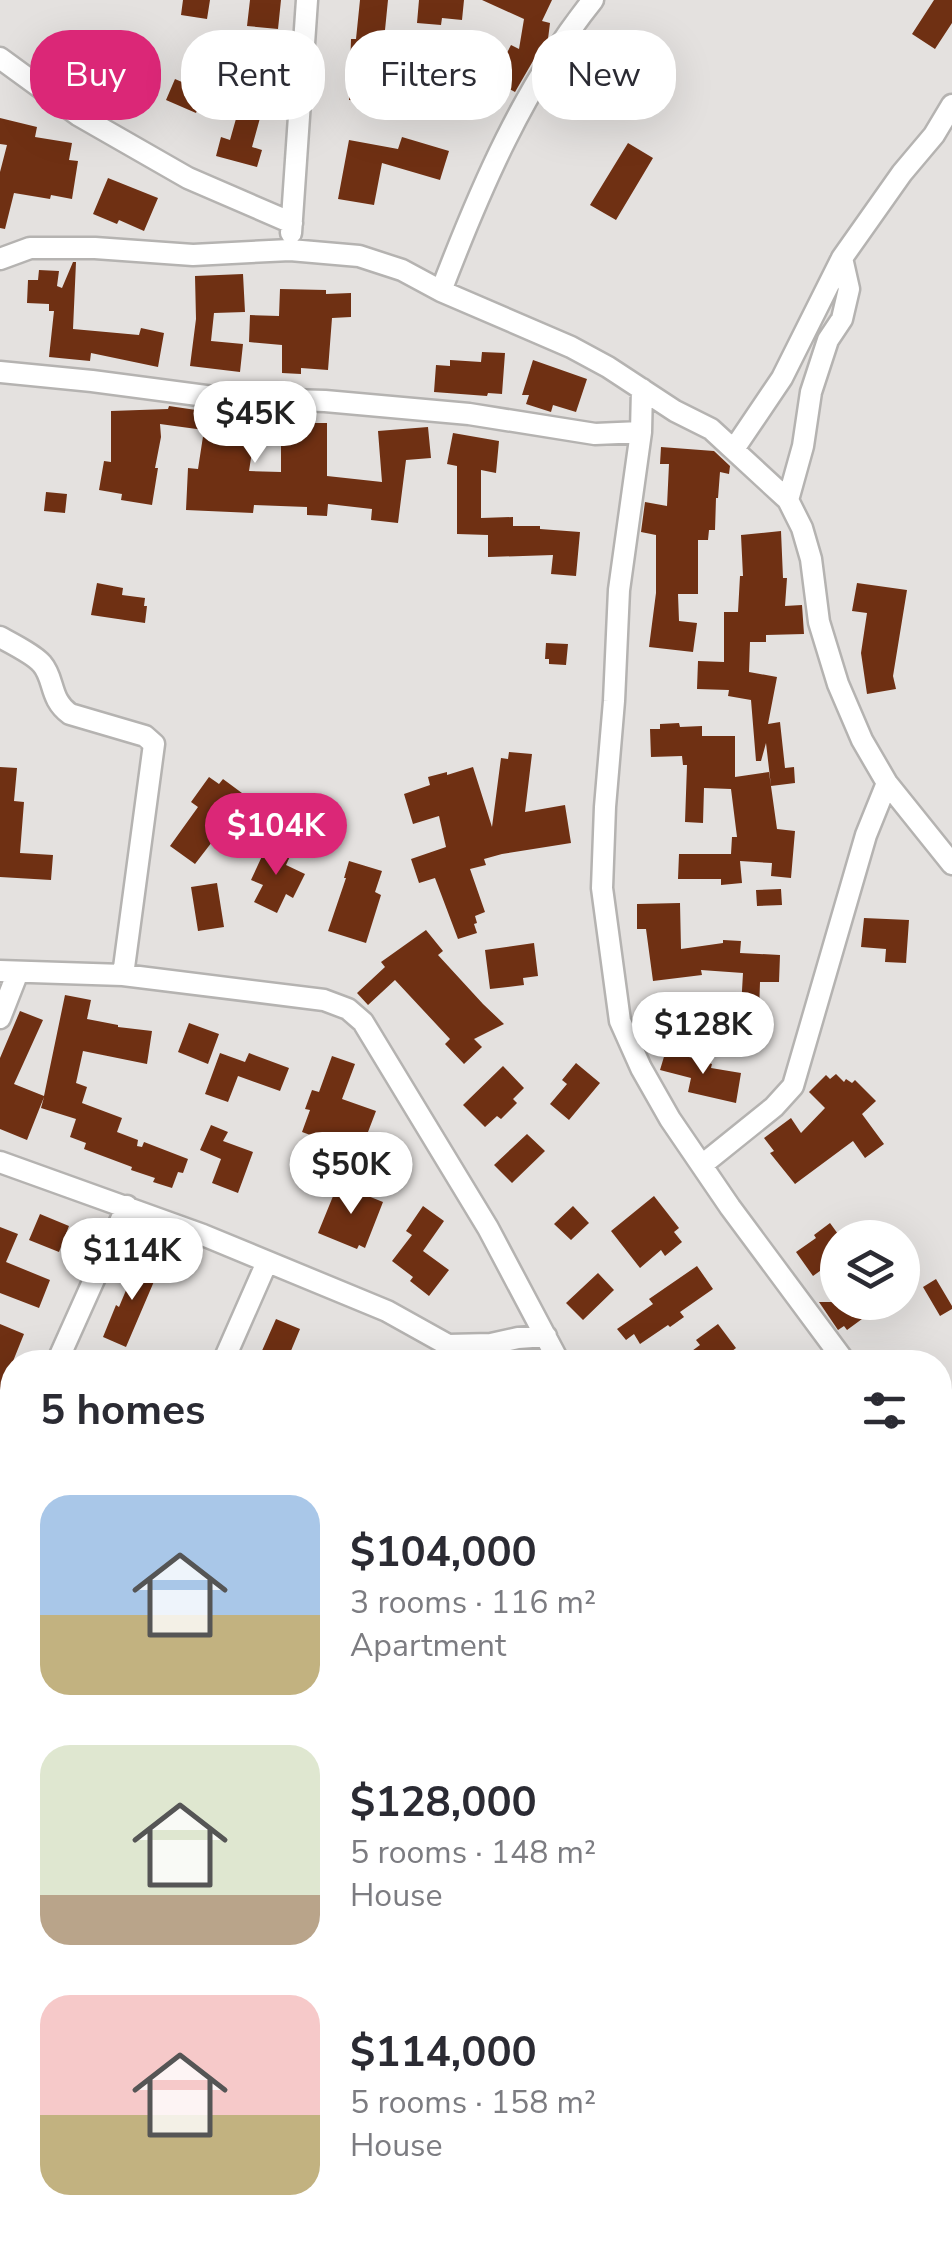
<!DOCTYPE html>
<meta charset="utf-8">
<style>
body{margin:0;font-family:"Nunito Sans",sans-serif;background:#f7f7f7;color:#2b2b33;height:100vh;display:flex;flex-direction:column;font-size:38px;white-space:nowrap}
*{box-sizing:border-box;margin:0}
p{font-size:32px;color:#7c7c81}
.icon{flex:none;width:55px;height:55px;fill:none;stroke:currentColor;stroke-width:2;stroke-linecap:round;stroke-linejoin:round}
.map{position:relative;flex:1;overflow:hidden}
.sheet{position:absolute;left:0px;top:1350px;width:952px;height:892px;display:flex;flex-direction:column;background:#fff;border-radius:40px 40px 0 0;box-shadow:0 10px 40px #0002}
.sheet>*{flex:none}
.top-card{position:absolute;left:30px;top:30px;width:892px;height:90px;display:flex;gap:20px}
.buttons{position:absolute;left:820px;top:1220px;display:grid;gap:20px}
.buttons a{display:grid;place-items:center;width:100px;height:100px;border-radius:50%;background:#fff;box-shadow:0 10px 40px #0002;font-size:50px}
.price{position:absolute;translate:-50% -85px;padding:0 22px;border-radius:35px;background:#fff;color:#222;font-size:32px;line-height:65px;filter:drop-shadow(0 2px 5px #0008)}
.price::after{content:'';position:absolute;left:50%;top:60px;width:30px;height:22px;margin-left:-15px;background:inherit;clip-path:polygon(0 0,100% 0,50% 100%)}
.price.on{background:#db2777;color:#fff}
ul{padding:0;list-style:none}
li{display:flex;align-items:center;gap:30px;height:250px;padding:0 40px}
li span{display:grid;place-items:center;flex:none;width:280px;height:200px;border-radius:30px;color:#555}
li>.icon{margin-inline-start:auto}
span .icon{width:120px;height:120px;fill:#fffc;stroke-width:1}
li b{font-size:42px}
h2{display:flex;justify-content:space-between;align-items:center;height:120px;padding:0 40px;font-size:42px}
.pill{padding:0 35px;border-radius:40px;background:#fff;box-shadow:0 10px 40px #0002;font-size:35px;line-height:90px}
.pill.on{background:#db2777;color:#fff}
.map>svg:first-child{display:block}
.building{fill:#6f3013}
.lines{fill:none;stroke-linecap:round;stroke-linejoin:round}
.minor-casing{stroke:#b5b3b1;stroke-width:25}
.minor{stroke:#fff;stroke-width:20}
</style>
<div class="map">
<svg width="952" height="2242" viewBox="0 0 952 2242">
<rect width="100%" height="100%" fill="#e4e1df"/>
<path class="building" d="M183 0H210L207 19 181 15Z
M250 0H281L278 29 247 26Z
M360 0H388L384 40H398L397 71H445V85L396 86V102L349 100 351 39H356Z
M419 0H464L462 20 442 18 441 25 417 23Z
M482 0H552L542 21 550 23 548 39 544 42 515 92 493 80 511 45 519 49 524 19Z
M934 0H952V23L935 49 912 34Z
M639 56 664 75 651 92 626 73Z
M72 57 92 75 83 86 62 69Z
M175 79 205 92 196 113 166 100Z
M243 94 265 100 252 147 262 150 257 167 216 156 221 137 230 140Z
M0 118 37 127 35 137 72 143 69 160 78 161 72 199 51 195 50 199 14 193 5 229 0 228V172L7 145 0 144Z
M402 137 449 151 440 180 382 163 374 205 338 199 349 140 398 149Z
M628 143 653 158 616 220 590 205Z
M108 178 158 198 144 231 119 220 117 224 93 214Z
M73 262H76L73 329 139 335 141 328 164 333 158 367 91 353 90 361 49 357 54 311H49V304L27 303 28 280H38L39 270 59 271 57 286 62 288Z
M243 274 245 312 214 313 211 341 243 344 240 372 190 366 196 319 195 276Z
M280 289 326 290V294L351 293V317L332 318 328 370 301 368V374L282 373V345L249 342 250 315 279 316Z
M482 352 505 353 502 394 488 393 487 396 434 392 436 365 450 366V360L481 362Z
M533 360 587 379 576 412 553 405 551 412 526 404 529 395H522Z
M169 406 230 415 229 422 256 426 249 471 281 472V423H327V476L382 482 378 431 428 427 431 458 406 460 398 523 371 520 372 509 328 504 327 516 307 515V507L254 505 253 513 186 510 188 468 198 469 204 430 160 424 161 437 155 468H158L152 505 121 500 122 494 99 490 104 461 111 462V411L168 409Z
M453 433 499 441 496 473 481 470V518L513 517V526H540V529L580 532 576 576 551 574 553 555 488 557V535L457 534V466L447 464Z
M661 447 714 451 730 466 729 474 720 472 718 498H716L715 530H709L708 540H698V594H678L679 621 697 623 693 652 649 647 656 593V535L641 532 645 502 667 506 669 464H660Z
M46 492 67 494 65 513 44 511Z
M781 531 783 578H787L785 606 802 605 804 634 766 635V642H750L749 672 777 677 768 724 780 722 785 768 794 767 795 783 771 786 766 743 761 761H756L751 700 728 696 729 690 697 689 698 661 724 662V612H738L740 576H743L741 535Z
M97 583 123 588 122 595 145 598 144 606H147L145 623 91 615Z
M857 583 907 590 893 676 896 689 867 694 861 653 867 613 852 611Z
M546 643 568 644 566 665 549 664V659H545Z
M679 723 680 727 702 726V736H735V777L769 772 777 829 795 831 791 878 771 876 772 863 740 861 742 883 721 885V879H678L679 854H731L732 837H737L731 789 704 788 703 823 685 822 687 765H683L682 756 651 757 650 729H660V724Z
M509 752 532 754 525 812 565 805 571 843 502 854 484 859 486 865 470 869 485 912 475 916 477 923 474 924 477 933 458 939 435 878 419 883 411 859 446 847 439 816 413 824 404 794 430 785 428 777 447 772V775L473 767 492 827 501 758 508 759Z
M0 767 17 768 14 801 24 802 20 853 53 855 51 880 0 877Z
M209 777 219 784 223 779 246 796 242 802 246 804 226 832 222 829 195 864 170 846 198 807 191 802Z
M269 841 292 852 286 865 305 874 293 898 286 894 277 913 254 902 263 885 251 880Z
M349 861 382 871 375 892 381 895 366 943 328 931 346 878H344Z
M217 883 224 927 198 931 191 887Z
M781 889 782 905 757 906 756 890Z
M680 903 681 949 723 943V940L741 941 740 953 780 955 779 982H760L759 1012H761L757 1032 678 1017 676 1034 654 1032 657 1000 708 1005 709 1002 741 1008 743 973 701 970 702 975 653 981 646 929H637V904Z
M864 918 909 920 906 963 885 962 886 949 861 947Z
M426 930 443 951 438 955 483 1004 504 1024 474 1039 482 1047 464 1064 445 1044 450 1039 395 980 368 1005 357 993 385 967 381 962Z
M534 943 538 976 523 978 524 985 490 989 485 950Z
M65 995 91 1000 87 1019 118 1025V1027L152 1031 147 1064 83 1051 76 1083 87 1087 82 1103 122 1118 117 1132 138 1140 137 1146 142 1147 144 1142 188 1159 183 1173 178 1172 172 1188 153 1182 155 1178 131 1170 132 1167 84 1149 86 1143 70 1137 76 1119 41 1108 44 1097 27 1140 0 1129V1058L20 1011 43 1020 14 1084 44 1096Z
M189 1023 219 1034 208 1064 178 1052Z
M666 1050 712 1064 711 1068 741 1073 736 1103 688 1092 691 1078 660 1070Z
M220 1053 245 1062 249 1053 289 1068 280 1091 238 1076 228 1102 205 1094Z
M332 1056 355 1064 342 1099 376 1111 360 1153 302 1132 310 1110 305 1109 312 1090 319 1092Z
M576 1063 600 1083 569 1120 550 1104 567 1084 562 1080Z
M503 1066 524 1088 513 1099 517 1103 501 1119 497 1116 485 1127 463 1105Z
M836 1074 844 1082 846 1079 852 1083 855 1080 876 1101 862 1114 884 1144 865 1158 853 1141 795 1184 770 1153 774 1151 764 1138 791 1118 801 1133 825 1108 809 1092 826 1075 830 1079Z
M211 1125 228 1132 223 1141 253 1152 238 1193 212 1183 221 1159 200 1150Z
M527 1134 545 1151 512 1183 494 1165Z
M338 1184 383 1202 365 1248 359 1245 357 1249 318 1233Z
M654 1196 679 1228 674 1232 682 1242 665 1256 661 1250 640 1268 611 1231Z
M423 1206 444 1221 423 1251 449 1270 429 1296 410 1281 413 1277 392 1261 412 1235 406 1231Z
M573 1206 589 1223 571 1240 554 1224Z
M40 1214 69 1226 59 1252 29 1240Z
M830 1223 838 1234V1258L813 1276 796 1252 816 1238 814 1235Z
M0 1227 18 1234 6 1262 50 1280 39 1308 0 1293Z
M140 1257 161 1265 126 1347 103 1337 116 1305 119 1307Z
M697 1266 713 1289 680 1312 684 1317 670 1327 668 1325 640 1344 634 1334 626 1340 617 1329 653 1304 649 1299Z
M598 1273 614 1290 583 1320 566 1303Z
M936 1279 952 1306V1309L940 1316 923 1287Z
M819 1302H876L859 1315 862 1319 847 1330 844 1326 838 1330Z
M276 1319 300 1329 288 1358 284 1362H257Z
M0 1324 24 1334 1 1391H0Z
M718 1324 736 1348 718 1362H677L700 1345 696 1340Z"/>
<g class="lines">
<g class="minor-casing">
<path id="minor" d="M0 58 78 115 188 178 292 223
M291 233 307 0
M0 259 30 248H95L193 255 290 250 359 256 402 270 441 291 571 347 608 367 675 411 711 429 788 500 802 528 811 559 819 622 838 684 862 740 887 783 952 864
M441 291C480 189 524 86 593 0
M0 372 92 381 221 398 325 401 469 414 595 434 641 432
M642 389 641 432 619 590 614 701 605 807 602 888 620 1021 641 1068 670 1119 730 1207 845 1362
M734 449 782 378 842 258 902 173 934 135 952 105
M788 500 803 446 811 392 828 340 842 319 849 289 842 258
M0 637C11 643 35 655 42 664 55 679 49 699 70 714L145 736 154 744 123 975
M0 971 123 975 324 1000 348 1009 363 1022 488 1228 559 1362
M0 1018 18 972
M0 1162 203 1235 387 1311 448 1345 491 1344 518 1338 546 1336
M702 1165 774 1107 793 1086 866 835 887 783
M57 1362 127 1206
M223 1362 267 1262
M940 1467 952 1477
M0 1488 12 1460
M940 1625 952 1620
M940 1698 952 1708
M0 1726 12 1731
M0 1867 12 1839
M4 2242 21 2230
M399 2242 417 2230"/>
</g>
<use href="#minor" class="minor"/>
</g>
</svg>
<div class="buttons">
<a><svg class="icon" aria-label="layers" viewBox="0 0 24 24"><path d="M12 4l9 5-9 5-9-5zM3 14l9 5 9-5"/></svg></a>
</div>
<b class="price" style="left:255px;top:466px">$45K</b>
<b class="price on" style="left:276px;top:878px">$104K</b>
<b class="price" style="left:703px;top:1077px">$128K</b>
<b class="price" style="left:351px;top:1217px">$50K</b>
<b class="price" style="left:132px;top:1303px">$114K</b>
<div class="top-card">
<a class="pill on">Buy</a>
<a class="pill">Rent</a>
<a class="pill">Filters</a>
<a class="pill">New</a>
</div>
<section class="sheet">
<h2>5 homes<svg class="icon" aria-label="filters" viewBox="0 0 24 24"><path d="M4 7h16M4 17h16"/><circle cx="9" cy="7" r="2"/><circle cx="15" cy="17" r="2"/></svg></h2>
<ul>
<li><span style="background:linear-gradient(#a9c7e8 60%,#c2b280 0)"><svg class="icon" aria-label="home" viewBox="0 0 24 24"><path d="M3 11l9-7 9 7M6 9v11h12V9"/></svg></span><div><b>$104,000</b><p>3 rooms · 116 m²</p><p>Apartment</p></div></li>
<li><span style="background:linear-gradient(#dfe7d0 75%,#b9a48a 0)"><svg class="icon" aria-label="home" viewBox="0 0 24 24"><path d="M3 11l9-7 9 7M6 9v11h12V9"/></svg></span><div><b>$128,000</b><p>5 rooms · 148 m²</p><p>House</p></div></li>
<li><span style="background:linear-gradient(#f6c9c9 60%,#c2b280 0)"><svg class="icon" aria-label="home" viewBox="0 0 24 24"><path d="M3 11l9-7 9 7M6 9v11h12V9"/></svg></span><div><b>$114,000</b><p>5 rooms · 158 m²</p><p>House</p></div></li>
</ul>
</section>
</div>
